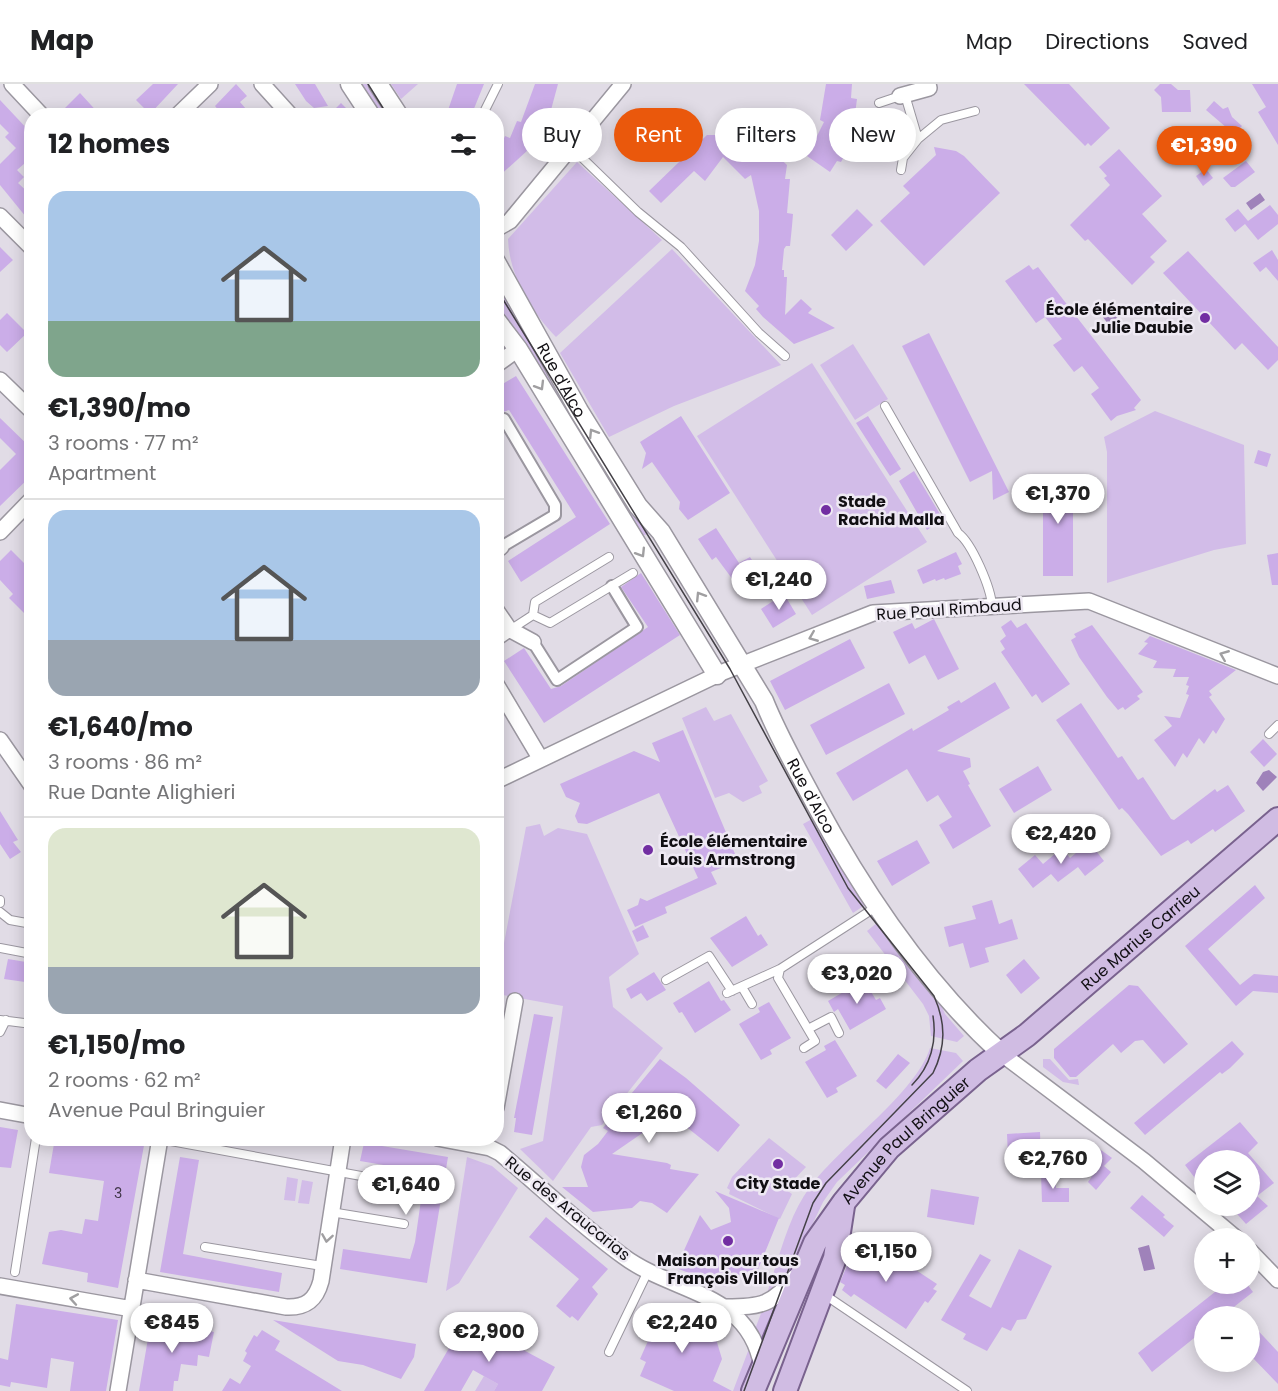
<!DOCTYPE html>
<meta charset="utf-8">
<style>
body{margin:0;font-family:Poppins,sans-serif;background:#f6f6f6;color:#202124;height:100vh;display:flex;flex-direction:column;font-size:22px;white-space:nowrap}
*{box-sizing:border-box;margin:0}
p{font-size:20px;color:#757577}
.icon{flex:none;width:33px;height:33px;fill:none;stroke:currentColor;stroke-width:2;stroke-linecap:round;stroke-linejoin:round}
.map{position:relative;flex:1;overflow:hidden}
.sheet{position:absolute;left:24px;top:24px;width:480px;height:1038px;display:flex;flex-direction:column;background:#fff;border-radius:24px;box-shadow:0 3px 15px #0003}
.sheet>*{flex:none}
.top-card{position:absolute;left:522px;top:24px;width:570px;height:54px;display:flex;gap:12px}
.buttons{position:absolute;left:1194px;top:1066px;display:grid;gap:12px}
.buttons a{display:grid;place-items:center;width:66px;height:66px;border-radius:50%;background:#fff;box-shadow:0 3px 15px #0003;font-size:30px}
.price{position:absolute;translate:-50% -51px;padding:0 14px;border-radius:21px;background:#fff;color:#222;font-size:20px;line-height:39px;filter:drop-shadow(0 2px 3px #0008)}
.price::after{content:'';position:absolute;left:50%;top:36px;width:18px;height:14px;margin-left:-9px;background:inherit;clip-path:polygon(0 0,100% 0,50% 100%)}
.price.current{background:#ea580c;color:#fff}
ul{padding:0;list-style:none}
li{display:grid;align-content:center;gap:12px;height:318px;padding:0 24px}
li+li{border-top:2px solid #e0e0e0}
li span{display:grid;place-items:center;height:186px;border-radius:18px;color:#555}
li>.icon{margin-inline-start:auto}
span .icon{width:108px;height:108px;fill:#fffc;stroke-width:1}
li b{font-size:26px}
h2{display:flex;justify-content:space-between;align-items:center;height:72px;padding:0 24px;font-size:26px}
.tag{padding:0 21px;border-radius:27px;background:#fff;box-shadow:0 3px 15px #0003;font-size:21px;line-height:54px}
.tag.current{background:#ea580c;color:#fff}
header{display:flex;align-items:center;gap:36px;box-sizing:border-box;height:84px;padding:0 30px;background:#fff;border-bottom:2px solid #e0e0e0}
header strong{font-size:28px}
nav{display:flex;gap:33px;margin-inline-start:auto;font-size:21px}
.map>svg:first-child{display:block}
.green{fill:#d2bce8}
.water{fill:#9f82ba}
.building{fill:#cbade8}
.lines{fill:none;stroke-linecap:round;stroke-linejoin:round}
.service-casing{stroke:#9b97a0;stroke-width:10}
.pedestrian-casing{stroke:#9b97a0;stroke-width:14}
.minor-casing{stroke:#9b97a0;stroke-width:18}
.tertiary-casing{stroke:#9b97a0;stroke-width:21}
.primary-casing{stroke:#79628e;stroke-width:26}
.service{stroke:#fff;stroke-width:8}
.pedestrian{stroke:#fff;stroke-width:10}
.minor{stroke:#fff;stroke-width:15}
.tertiary{stroke:#fff;stroke-width:18}
.primary{stroke:#d0bce3;stroke-width:22}
.tram{stroke:#444147;stroke-width:1.5}
.oneway{stroke:#a09fa1}
.poi-dot{fill:#722ea2;stroke:#eee9f3;stroke-width:2}
.labels{text-anchor:middle;stroke-width:5;stroke-linejoin:round;paint-order:stroke}
.number-label{font-size:14px;fill:#403648}
.poi-label{font-size:16px;font-weight:bold;fill:#110f13;stroke:#eee9f3;text-anchor:start}
.street-label{font-size:16px;fill:#110f13;stroke:#eee9f3}
</style>
<header>
<strong>Map</strong>
<nav><a>Map</a><a>Directions</a><a>Saved</a></nav>
</header>
<div class="map">
<svg width="1278" height="1307" viewBox="0 0 1278 1307">
<rect width="100%" height="100%" fill="#e1dce6"/>
<path class="green" d="M356 0H372L392 31H376Z
M391 0H418L401 15Z
M577 78 662 156 556 253C531 227 509 191 508 155Z
M672 165 781 281 674 322 609 353 560 269Z
M496 193 655 446 637 455 497 227Z
M853 260 888 315 855 336 820 281Z
M812 279 927 458 812 531 697 352Z
M1155 327 1244 361 1246 460 1214 466 1107 499V368L1104 353Z
M706 623 714 637 731 630 768 697 759 702 762 709 743 718 729 709 715 714 682 634Z
M814 734 865 821 853 829 803 740Z
M540 740 544 752 558 744 587 750 639 870 609 893 613 923 663 964 602 1041 591 1043 553 1097 520 1065 543 1057 563 922 497 910V896L526 743Z
M878 838 938 914 945 930 964 952 957 958 931 952 929 932 923 920 867 847Z
M930 964 956 969 963 977 837 1098 823 1118 788 1192 767 1209C779 1175 788 1132 810 1103 841 1061 916 1009 930 964Z
M1043 975H1050L1069 996 1078 995 1079 1001 1063 998 1043 983Z
M769 1054 806 1083 785 1105 792 1110 780 1135 729 1110 730 1106 727 1104 732 1093Z
M467 1073 492 1082 518 1104 459 1199 446 1207Z
M287 1093 298 1095 295 1117 284 1116Z
M302 1096 313 1098 309 1120 298 1119Z
M780 1214 762 1268 754 1248 763 1224Z
M750 1262 753 1275 749 1307H733Z
M484 1292 498 1300 494 1307H475Z"/>
<path class="water" d="M1260 109 1265 116 1251 126 1246 119Z
M1106 220 1122 239 1113 246 1098 227Z
M1269 686 1277 693 1263 707 1256 699 1263 688Z
M1149 1161 1155 1185 1144 1187 1138 1164Z"/>
<path class="building" d="M153 0H178L150 30 136 16Z
M236 0 247 12 240 18 252 32H223L215 22Z
M295 0H315L328 22 314 24 306 17Z
M457 0H484L471 32H446Z
M535 0H558L548 37 528 66 496 95V72L505 52 510 54 517 37 521 38Z
M826 0H852L851 14 857 15 855 30 843 60 849 63 841 78 837 77 830 88 807 72 824 38 820 36Z
M1024 0H1069L1110 44 1091 62 1088 59 1085 62Z
M1160 0H1171L1178 6H1190L1191 28H1162L1161 13 1154 6Z
M1252 0H1278V61L1258 28 1266 23Z
M80 9 101 32H69L63 26Z
M0 16 32 50V73L17 86 24 93 18 99 32 112V128L26 133 0 101V80L16 64 5 53 9 49 0 40Z
M1214 17 1223 25 1228 23 1232 33 1242 42 1234 50 1206 26Z
M341 19 354 32H328Z
M748 42 775 66 773 68 787 81 785 95H790L787 129 793 130 792 142 790 162H786L784 165 782 186H784V193H787L785 231 801 215 812 225 808 229 835 244 794 260 763 233 756 225 759 222 745 207 755 181 759 157V127L751 91 745 95 723 73 705 97 694 87 661 119 649 107 707 51H726L735 43Z
M934 63 956 67 964 72 1000 109 924 182 880 137 910 109 903 102 936 71Z
M1119 65 1162 112 1142 130 1167 157 1150 173 1155 178 1132 201 1088 155 1085 157 1070 141 1110 101 1104 94 1107 92 1099 83Z
M1246 77 1255 88 1235 103H1231L1223 94Z
M1206 85 1213 94 1203 102 1196 92Z
M1270 121 1278 131V140L1258 156 1245 140 1235 148 1225 135 1238 125 1248 137Z
M857 125 873 141 846 167 831 151Z
M0 163 13 176 0 188Z
M1272 166 1278 176V197L1266 183 1260 188 1253 179Z
M1188 167 1278 263V276L1268 286 1242 259 1235 266 1163 189Z
M1029 181 1033 186 1038 183 1141 316 1134 324 1136 326 1117 332 1111 337 1091 310 1099 304 1082 282 1074 288 1053 261 1062 255 1045 233 1036 239 1005 197Z
M7 229 27 249 7 268 0 261V236Z
M929 249 1009 408 993 416 992 387 970 398 902 262Z
M516 292 610 440 521 498 508 477 576 433 509 326 500 329 496 334V304Z
M681 332 730 409 688 436 679 425 680 418 652 378 642 385 646 369 640 358Z
M868 332 901 385 890 392 856 339Z
M0 334 32 365V391L0 422V386L16 370 0 354Z
M1258 366 1271 370 1267 383 1254 379Z
M914 387 943 435 927 446 899 397Z
M1043 390H1073V492H1043Z
M716 444 739 479 750 473 761 490 739 504 716 473 712 476 698 455Z
M11 466 32 487V537L9 514 13 510 0 496V477Z
M956 468 962 480 958 482 961 490 945 496 944 494 936 497 935 495 923 500 917 486Z
M1278 469V501H1272L1267 471Z
M641 489 680 551 544 639 504 577 524 564 551 605 561 602 648 543 621 503Z
M891 496 895 509 867 515 864 502Z
M784 510 796 530 773 544 761 525Z
M934 535 959 585 938 596 925 571 909 580 893 548 912 539 915 545Z
M1011 536 1017 544 1026 539 1070 600 1042 619 1036 610 1032 613 1001 568 1005 565 1000 557 1006 552 1001 543Z
M1092 541 1143 608 1137 612 1140 615 1125 626 1123 623 1118 626 1107 613 1079 573 1071 556 1076 553 1074 550Z
M1150 552 1236 586 1209 607 1212 611 1209 613 1225 635 1216 650 1213 646 1204 660 1199 654 1187 674 1183 669 1175 683 1154 656 1172 642 1164 632 1180 634 1189 611 1186 610 1189 602 1186 601 1189 593H1173L1176 585 1153 584 1157 577 1138 570 1148 559 1144 558Z
M850 555 865 584 785 626 770 597Z
M995 598 1010 624 937 667 970 674 971 683 963 687 970 700 968 701 991 742 953 765 939 741 952 733 938 711 927 718 907 685 853 717 836 689 912 644 913 647 949 626 947 623 959 616 961 619Z
M889 599 905 630 826 671 810 641Z
M1081 619 1118 674 1122 672 1138 696 1143 693 1171 735 1174 736 1215 705 1217 708 1228 701 1245 727 1215 748 1213 745 1191 760 1188 756 1161 772 1128 730 1122 724 1119 726 1056 636Z
M683 646 738 777 711 788 717 800 665 823 667 829 635 843 627 826 638 821 640 814 647 817 698 794 659 709 587 740 578 739 575 732 580 719 566 713 560 700 634 667 660 678 652 659Z
M1263 655 1277 670 1264 683 1250 668Z
M1038 682 1052 706 1014 729 999 705Z
M0 727 18 756 13 758 21 768 10 775 0 760Z
M917 756 930 779 892 802 877 777Z
M1089 758 1104 777 1085 792 1078 783 1058 798 1051 790 1033 804 1018 785 1035 771 1043 780 1062 764 1070 774Z
M1255 801 1265 814 1208 865 1240 901 1254 890 1278 892V909L1253 907 1236 922 1185 862Z
M992 816 999 840 1012 835 1018 855 985 864 989 878 970 884 963 859 949 863 944 843 976 835 972 822Z
M746 832 758 852 761 850 768 861 732 883 710 854Z
M643 841 649 853 637 858 632 847Z
M8 875 32 879V899L4 895Z
M1024 875 1040 894 1021 910 1006 891Z
M654 888 666 906 647 917 641 909 631 915 626 905Z
M864 896 876 916 880 914 886 925 850 946 838 925 834 928 828 917Z
M709 897 721 917 724 916 731 926 695 949 682 928 679 929 673 919Z
M1129 901 1138 902 1188 960 1164 980 1143 956 1135 957 1121 969 1113 960 1076 993H1070L1054 974V965Z
M769 918 791 954 770 966 772 970 761 976 739 940 760 928 758 924Z
M534 930 553 933 532 1051 514 1048 516 1034H514Z
M835 956 857 992 836 1004 838 1008 827 1014 805 978 826 966 824 962Z
M1232 957 1244 970 1230 984 1222 990 1220 988 1145 1051 1134 1039Z
M898 970 910 979 886 1005 876 997Z
M660 975 686 994 740 1041 718 1068 670 1030 612 1070 667 1079 671 1081 670 1085 699 1090 667 1129 652 1119 640 1117 632 1124 593 1128 562 1103H588L581 1083 584 1071 598 1060 608 1047 603 1044Z
M1240 1038 1258 1059 1248 1069 1274 1099 1257 1112 1268 1122 1246 1140 1230 1122H1250V1077H1204V1106L1185 1081Z
M0 1043 18 1046 11 1084 0 1083Z
M1040 1048 1041 1081H1018V1073H1008L1007 1050Z
M55 1054 145 1056 118 1204 87 1198 88 1189 42 1180 49 1148 61 1146 82 1150 85 1135 98 1137 104 1097 49 1089Z
M364 1059 448 1073 427 1199 340 1185 343 1165 410 1175 415 1158 425 1088 360 1077Z
M1101 1066 1112 1074 1104 1082 1111 1088 1096 1106 1088 1098 1097 1085 1089 1079Z
M180 1073 199 1076 183 1170 282 1189 279 1208 160 1188Z
M1056 1089V1104H1069V1118H1042L1041 1090Z
M931 1105 979 1113 974 1141 927 1133Z
M715 1107 779 1134 757 1188 752 1186 730 1194 726 1203 676 1184 700 1131 711 1146 731 1138 729 1124Z
M1142 1111 1165 1131 1163 1133 1174 1142 1164 1153 1130 1124Z
M546 1133 608 1185 592 1203 598 1210 578 1237 572 1232 570 1234 556 1222 579 1195 529 1153Z
M866 1153 937 1200 933 1205 937 1207 928 1219 925 1217 906 1245 854 1210 851 1213 842 1206 845 1201 840 1198 853 1168 851 1167 860 1155Z
M1019 1165 1052 1182 1026 1235 1017 1236 1011 1247 1002 1243 987 1267 963 1255 966 1250 941 1236 980 1170 991 1176 969 1212 991 1224Z
M1225 1200H1247L1253 1208 1221 1233H1204V1246L1152 1288 1138 1269Z
M16 1220 118 1236 106 1307H70L74 1278 51 1274 47 1304 11 1298 10 1303 0 1301V1274L8 1276Z
M664 1221 707 1240 710 1246 713 1245 722 1275 713 1297 732 1307H674L640 1292 646 1278 640 1275Z
M466 1235 555 1283 542 1307H494L498 1300 473 1286 461 1307H424Z
M273 1236 416 1260 414 1273 401 1295 363 1281 338 1277Z
M151 1237 214 1248 209 1273 198 1271 197 1282 181 1280 178 1297H174L173 1307H139Z
M1250 1238 1278 1268V1300L1250 1271Z
M262 1246 280 1257 275 1266 342 1307H222L230 1294 240 1300 251 1282 243 1277 247 1269 245 1267 254 1251 257 1253Z"/>
<g class="lines">
<g class="service-casing">
<path id="service" d="M879 19 900 12
M482 32 498 0
M918 55 941 36 975 27
M571 63 638 128 681 163 759 249 785 272
M901 86 903 74 918 55 905 11
M885 322 958 449C972 459 991 504 992 522
M533 531 535 518 609 473
M510 546 533 531 550 539 633 489
M1269 650 1278 641
M0 816V819
M0 828 10 836 32 840
M0 864 32 870
M666 896 709 872 732 907
M742 903 752 920
M727 909 780 885
M0 936 32 940
M808 945 831 933 839 949
M0 948 6 936
M804 964 815 957 778 894 780 885 876 823
M160 1055 410 1101
M331 1128 404 1140
M205 1163 322 1182
M15 1188 36 1054
M825 1211 967 1307
M609 1268 649 1185"/>
</g>
<g class="pedestrian-casing">
<path id="pedestrian" d="M501 463 555 431V421L504 335
M533 558 557 596 637 543 612 502"/>
</g>
<g class="minor-casing">
<path id="minor" d="M12 0 42 32
M262 0 291 32
M900 12 929 4 928 0
M177 32 210 0
M0 132 32 164
M496 145 510 137 623 0
M496 281 518 265
M0 296 32 327
M0 448 32 415
M496 466 501 463
M496 526 509 545 533 558
M496 554 509 545
M496 600 540 674
M0 656 32 702
M496 697 723 588 873 529 1089 517 1278 592
M1002 970 1144 1077 1237 1155
M496 1024 515 917
M0 1026 32 1032
M437 1054 490 1064 500 1069C541 1103 580 1141 623 1172 674 1210 749 1207 762 1283
M1250 1167 1278 1196
M136 1196 286 1223C306 1224 316 1216 321 1197L343 1054
M0 1202 132 1225
M726 1223C761 1223 772 1221 795 1193
M118 1307 160 1054"/>
</g>
<g class="tertiary-casing">
<g id="tertiary">
<path d="M350 0 371 32"/>
<path d="M378 0 399 32"/>
<path id="s1" d="M496 178 579 327 638 422 661 448 764 617C778 652 797 685 815 719 864 810 924 899 1002 970"/>
<path d="M496 236 518 265 717 591"/>
</g>
</g>
<g class="primary-casing">
<g id="primary">
<path id="s2" d="M753 1307 815 1159 844 1118 889 1064 978 986 1027 951 1278 735"/>
<path d="M785 1307 835 1174 843 1122"/>
</g>
</g>
<use href="#service" class="service"/>
<use href="#pedestrian" class="pedestrian"/>
<use href="#minor" class="minor"/>
<use href="#tertiary" class="tertiary"/>
<use href="#primary" class="primary"/>
<path class="tram" d="M368 0 388 32
M496 204 730 585 848 804 934 912C946 939 946 963 933 989L826 1099 813 1119 744 1307
M912 1001C931 982 937 957 933 932"/>
</g>
<defs><path id="oneway-chevron" d="M-2-3.5L2.5 0L-2 3.5" fill="none" stroke-width="1.6" stroke-linecap="round" stroke-linejoin="round" transform="scale(1.5)"/></defs>
<g class="oneway">
<use href="#oneway-chevron" transform="translate(540 302) rotate(59)"/>
<use href="#oneway-chevron" transform="translate(593 349) rotate(-122)"/>
<use href="#oneway-chevron" transform="translate(641 469) rotate(58)"/>
<use href="#oneway-chevron" transform="translate(700 512) rotate(-122)"/>
<use href="#oneway-chevron" transform="translate(813 553) rotate(158)"/>
<use href="#oneway-chevron" transform="translate(1224 571) rotate(-158)"/>
<use href="#oneway-chevron" transform="translate(327 1154) rotate(99)"/>
<use href="#oneway-chevron" transform="translate(74 1215) rotate(-170)"/>
</g>
<g class="poi-dot">
<circle cx="1205" cy="234" r="6"/>
<circle cx="826" cy="426" r="6"/>
<circle cx="648" cy="766" r="6"/>
<circle cx="778" cy="1080" r="6"/>
<circle cx="728" cy="1157" r="6"/>
</g>
<g class="labels">
<g class="number-label">
<text x="118" y="1114">3</text>
</g>
<g class="poi-label">
<text x="1193" y="231" text-anchor="end">École élémentaire<tspan x="1193" dy="18">Julie Daubie</tspan></text>
<text x="838" y="423">Stade<tspan x="838" dy="18">Rachid Malla</tspan></text>
<text x="660" y="763">École élémentaire<tspan x="660" dy="18">Louis Armstrong</tspan></text>
<text x="778" y="1105" text-anchor="middle">City Stade</text>
<text x="728" y="1182" text-anchor="middle">Maison pour tous<tspan x="728" dy="18">François Villon</tspan></text>
</g>
<g class="street-label">
<text dy="6" stroke="none"><textPath href="#s1" startOffset="135">Rue d'Alco</textPath></text>
<text transform="translate(949 525) rotate(-4)" y="6">Rue Paul Rimbaud</text>
<text dy="6" stroke="none"><textPath href="#s1" startOffset="621">Rue d'Alco</textPath></text>
<text dy="6" stroke="none"><textPath href="#s2" startOffset="609">Rue Marius Carrieu</textPath></text>
<text dy="6" stroke="none"><textPath href="#s2" startOffset="298">Avenue Paul Bringuier</textPath></text>
<text transform="translate(568 1124) rotate(39)" y="6">Rue des Araucarias</text>
</g>
</g>
</svg>
<div class="buttons">
<a><svg class="icon" aria-label="layers" viewBox="0 0 24 24"><path d="M12 4l9 5-9 5-9-5zM3 14l9 5 9-5"/></svg></a>
<a>+</a>
<a>−</a>
</div>
<b class="price current" style="left:1204px;top:93px">€1,390</b>
<b class="price" style="left:1058px;top:441px">€1,370</b>
<b class="price" style="left:779px;top:527px">€1,240</b>
<b class="price" style="left:1061px;top:781px">€2,420</b>
<b class="price" style="left:857px;top:921px">€3,020</b>
<b class="price" style="left:649px;top:1060px">€1,260</b>
<b class="price" style="left:1053px;top:1106px">€2,760</b>
<b class="price" style="left:406px;top:1132px">€1,640</b>
<b class="price" style="left:886px;top:1199px">€1,150</b>
<b class="price" style="left:172px;top:1270px">€845</b>
<b class="price" style="left:682px;top:1270px">€2,240</b>
<b class="price" style="left:489px;top:1279px">€2,900</b>
<div class="top-card">
<a class="tag">Buy</a>
<a class="tag current">Rent</a>
<a class="tag">Filters</a>
<a class="tag">New</a>
</div>
<section class="sheet">
<h2>12 homes<svg class="icon" aria-label="filters" viewBox="0 0 24 24"><path d="M4 7h16M4 17h16"/><circle cx="9" cy="7" r="2"/><circle cx="15" cy="17" r="2"/></svg></h2>
<ul>
<li><span style="background:linear-gradient(#a9c7e8 70%,#7fa58c 0)"><svg class="icon" aria-label="home" viewBox="0 0 24 24"><path d="M3 11l9-7 9 7M6 9v11h12V9"/></svg></span><div><b>€1,390/mo</b><p>3 rooms · 77 m²</p><p>Apartment</p></div></li>
<li><span style="background:linear-gradient(#a9c7e8 70%,#9aa5b1 0)"><svg class="icon" aria-label="home" viewBox="0 0 24 24"><path d="M3 11l9-7 9 7M6 9v11h12V9"/></svg></span><div><b>€1,640/mo</b><p>3 rooms · 86 m²</p><p>Rue Dante Alighieri</p></div></li>
<li><span style="background:linear-gradient(#dfe7d0 75%,#9aa5b1 0)"><svg class="icon" aria-label="home" viewBox="0 0 24 24"><path d="M3 11l9-7 9 7M6 9v11h12V9"/></svg></span><div><b>€1,150/mo</b><p>2 rooms · 62 m²</p><p>Avenue Paul Bringuier</p></div></li>
</ul>
</section>
</div>
